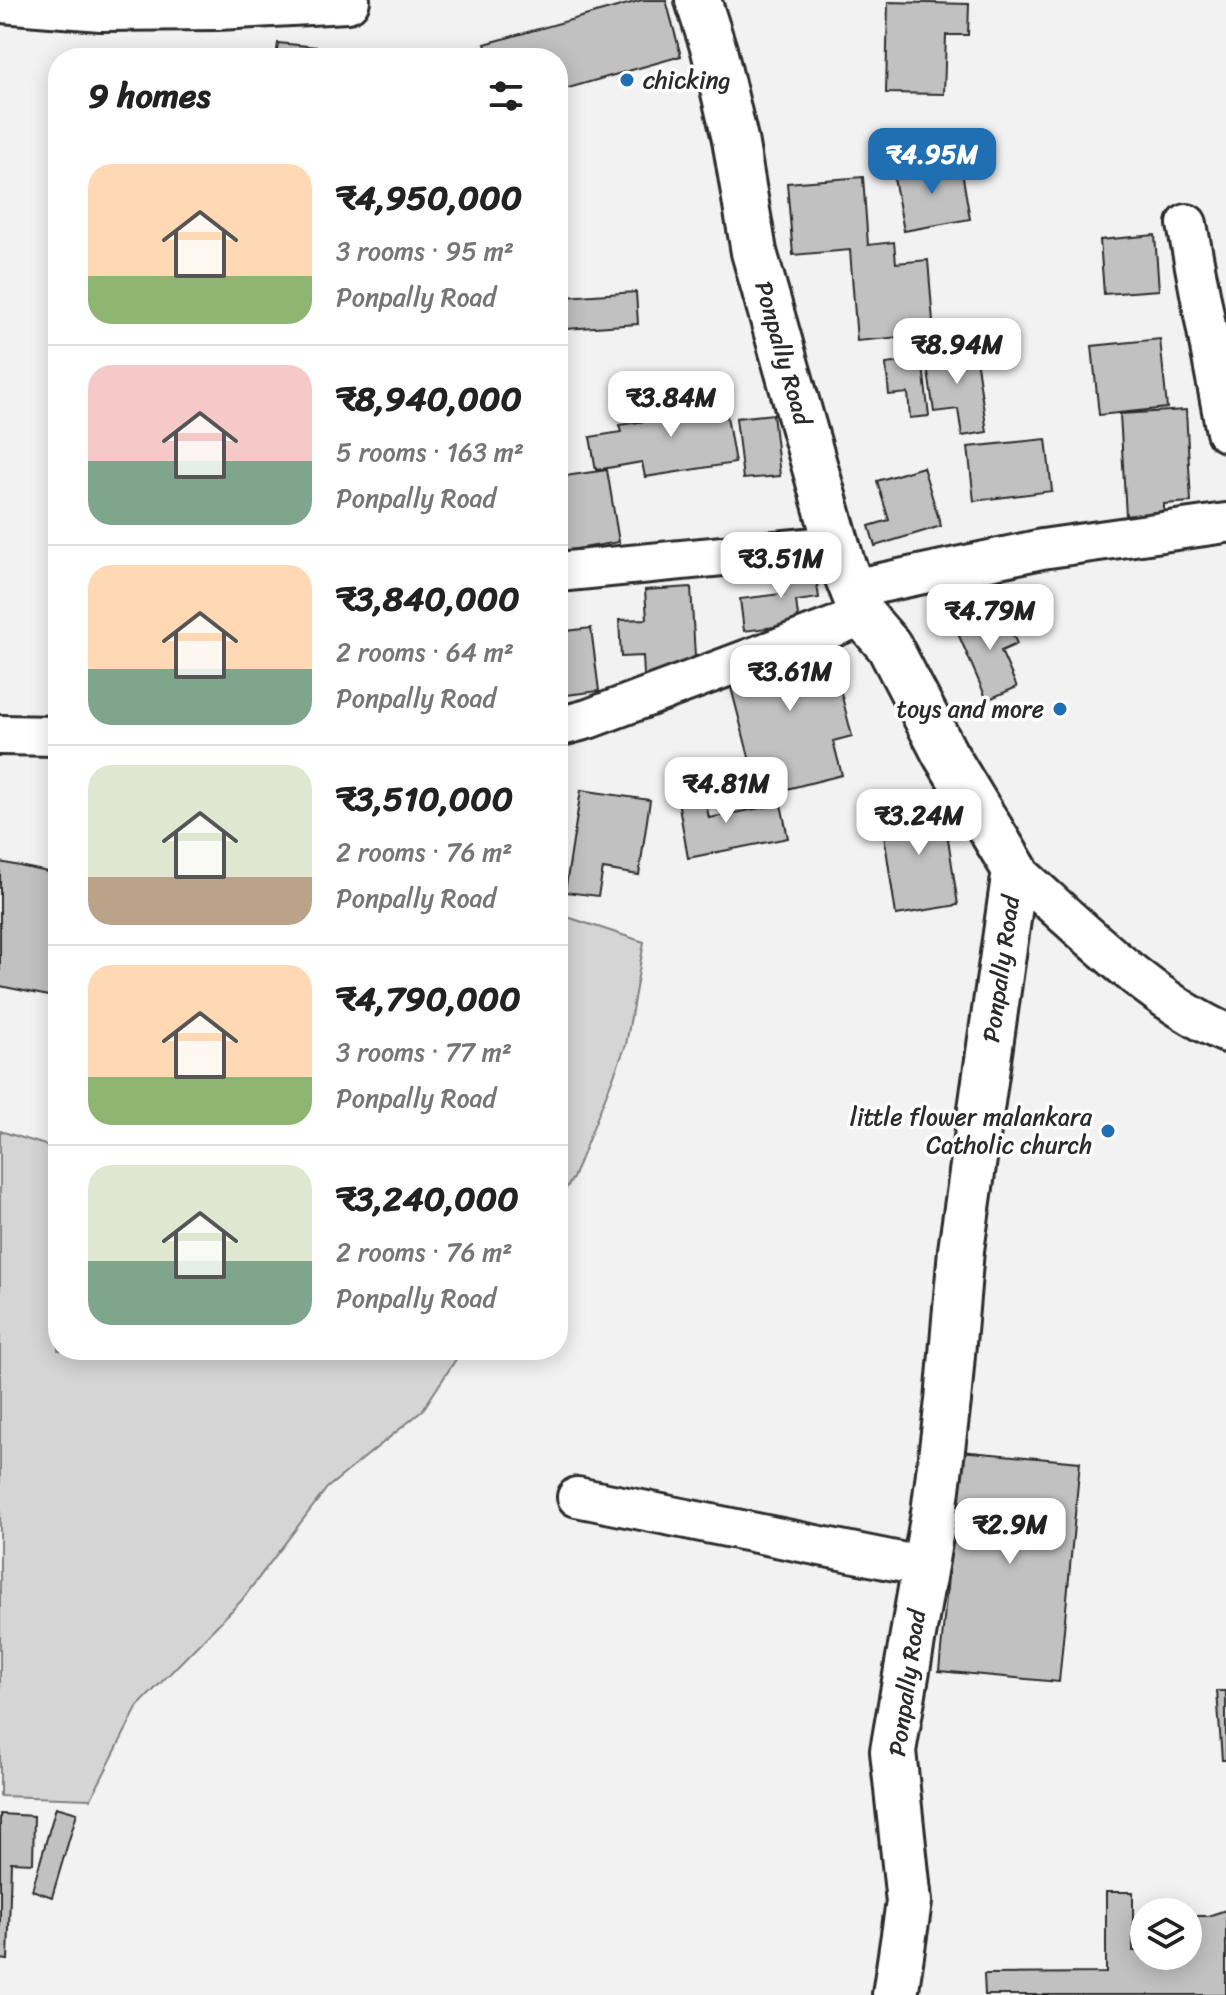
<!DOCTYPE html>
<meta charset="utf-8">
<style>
body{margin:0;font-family:Sriracha,sans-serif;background:#f2f2f2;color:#222;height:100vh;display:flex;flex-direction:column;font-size:30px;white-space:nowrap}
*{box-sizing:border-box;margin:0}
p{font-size:26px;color:#767676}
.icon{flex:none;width:44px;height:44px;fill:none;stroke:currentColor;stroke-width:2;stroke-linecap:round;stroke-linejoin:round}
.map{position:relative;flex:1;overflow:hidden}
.drawer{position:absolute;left:48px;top:48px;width:520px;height:1312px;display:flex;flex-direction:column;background:#fff;border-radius:32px;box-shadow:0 4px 20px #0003}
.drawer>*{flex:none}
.buttons{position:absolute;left:1130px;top:1898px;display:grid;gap:16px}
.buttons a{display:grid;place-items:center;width:72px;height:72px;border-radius:50%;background:#fff;box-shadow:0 4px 20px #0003;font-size:40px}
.price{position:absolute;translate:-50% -68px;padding:0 18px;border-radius:16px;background:#fff;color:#222;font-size:26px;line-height:52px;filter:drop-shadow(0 2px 4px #0008)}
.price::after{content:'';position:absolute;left:50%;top:48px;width:24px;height:18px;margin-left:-12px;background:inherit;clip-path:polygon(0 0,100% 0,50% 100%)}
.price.active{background:#1f6fb2;color:#fff}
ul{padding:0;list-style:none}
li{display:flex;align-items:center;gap:24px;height:200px;padding:0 40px}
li+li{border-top:2px solid #e0e0e0}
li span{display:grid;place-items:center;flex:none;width:224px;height:160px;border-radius:24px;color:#555}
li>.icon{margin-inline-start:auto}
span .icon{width:96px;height:96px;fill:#fffc;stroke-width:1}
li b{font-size:34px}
h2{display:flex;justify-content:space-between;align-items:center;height:96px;padding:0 40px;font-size:34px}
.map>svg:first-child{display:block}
.green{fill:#d5d5d5;stroke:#808080;stroke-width:2}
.building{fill:#c1c1c1;stroke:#2b2b2b;stroke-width:2}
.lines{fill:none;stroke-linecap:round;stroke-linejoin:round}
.street-casing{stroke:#2b2b2b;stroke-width:44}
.secondary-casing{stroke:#2b2b2b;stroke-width:50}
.highway-casing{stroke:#2b2b2b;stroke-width:50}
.street{stroke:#fff;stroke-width:38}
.secondary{stroke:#fff;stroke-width:44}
.highway{stroke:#fff;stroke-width:44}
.poi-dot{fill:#1f6fb2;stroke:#fff;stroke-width:3}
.labels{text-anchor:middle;stroke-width:7;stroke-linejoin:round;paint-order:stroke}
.poi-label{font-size:24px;fill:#2b2b2b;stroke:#fff;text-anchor:end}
.street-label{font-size:24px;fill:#2b2b2b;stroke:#fff}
</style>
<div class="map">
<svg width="1226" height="1995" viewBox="0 0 1226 1995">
<rect width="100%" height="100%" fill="#f2f2f2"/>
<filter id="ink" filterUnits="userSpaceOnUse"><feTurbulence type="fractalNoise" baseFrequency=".0125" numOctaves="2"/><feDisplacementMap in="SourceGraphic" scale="16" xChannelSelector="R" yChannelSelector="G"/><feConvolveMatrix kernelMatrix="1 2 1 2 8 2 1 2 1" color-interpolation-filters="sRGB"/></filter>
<g filter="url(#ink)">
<path class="green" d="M558 914 644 942 626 1045 573 1178 558 1201Z
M0 1131 58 1149V1350H462L422 1411 327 1488 241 1601 138 1706 91 1799 0 1796Z"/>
<path class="building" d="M642 0H666L681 56 558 91V58H489L485 44Z
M888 2 969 4 968 35H946L944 94 886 93Z
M278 43 317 47 316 58H276Z
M960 160 970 219 904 231 893 173Z
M863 177 868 245 894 242 896 263 928 260 934 334 857 341 850 250 793 255 787 183Z
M1155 235 1159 290 1104 294 1100 240Z
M636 292 638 324 566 329 565 297Z
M1160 339 1167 408 1099 415 1092 346Z
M974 345 987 432 962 436 958 409 934 412 925 352Z
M922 359 929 416 910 418 908 393 889 395 886 364Z
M723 393 735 463 645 477 642 462 596 470 590 437 621 432 619 425 659 419 656 404Z
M1186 410 1191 502 1164 504V514L1126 516 1120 414Z
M773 414 780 476 743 479 736 418Z
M1046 439 1052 491 974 501 968 447Z
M923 467 941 526 875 546 869 526 889 520 877 481Z
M607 470 619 542 558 552V477Z
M814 563 819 598 796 601 799 624 744 631 740 599 781 594 778 568Z
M691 587 697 691 645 694 643 656 621 657 619 620 647 619 645 590Z
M1002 609 1017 644 1001 651 1017 687 987 700 956 629Z
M591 628 599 691 558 696V632Z
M826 634 852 736 833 741 842 775 759 796 724 660Z
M702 784 709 818 781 804 788 838 688 858 676 789Z
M581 790 650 800 639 875 603 869 598 896 565 892Z
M942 799 958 905 896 915 880 808Z
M0 862 58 874V998L0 986Z
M960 1451 1080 1462 1059 1682 939 1671Z
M1217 1691H1226V1760H1222Z
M56 1807 77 1813 52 1897 32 1890Z
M0 1814 34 1816 33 1863 11 1862 8 1960 0 1959Z
M1106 1892H1133V1951H1144V1956H1188V1916H1208L1226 1910V1995H985L984 1974 1106 1973Z"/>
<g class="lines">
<g class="street-casing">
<path id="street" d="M1187 224 1226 432
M558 572 837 545
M852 589 1042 549 1226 523
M558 727 588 719 863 616
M0 735 58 736
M1015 870C1074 922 1154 1003 1226 1033
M577 1497 925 1567"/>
</g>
<g class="secondary-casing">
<path id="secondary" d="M698 0 714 50 735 139 754 252 842 563 863 616 889 646 945 754 1015 870 961 1250 948 1401 934 1513 893 1751 909 1902 895 1995"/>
</g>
<g class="highway-casing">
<path id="highway" d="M2 0 101 8 218 7 347 0"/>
</g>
<use href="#street" class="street"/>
<use href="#secondary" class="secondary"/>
<use href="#highway" class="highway"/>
</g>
</g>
<g class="poi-dot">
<circle cx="627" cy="80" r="8"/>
<circle cx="1060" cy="709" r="8"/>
<circle cx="1108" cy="1131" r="8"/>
</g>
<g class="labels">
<g class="poi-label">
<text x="643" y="88" text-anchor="start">chicking</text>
<text x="1044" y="717">toys and more</text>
<text x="1092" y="1125">little flower malankara<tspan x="1092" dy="28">Catholic church</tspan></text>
</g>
<g class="street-label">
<text transform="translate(783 353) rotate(74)" y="8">Ponpally Road</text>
<text transform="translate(1001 969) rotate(-82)" y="8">Ponpally Road</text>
<text transform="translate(907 1683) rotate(-82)" y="8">Ponpally Road</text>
</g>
</g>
</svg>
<div class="buttons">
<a><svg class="icon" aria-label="layers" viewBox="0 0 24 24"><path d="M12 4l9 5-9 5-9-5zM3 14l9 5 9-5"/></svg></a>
</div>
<b class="price active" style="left:932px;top:196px">₹4.95M</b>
<b class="price" style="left:957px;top:386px">₹8.94M</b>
<b class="price" style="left:671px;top:439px">₹3.84M</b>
<b class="price" style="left:781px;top:600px">₹3.51M</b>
<b class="price" style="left:990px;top:652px">₹4.79M</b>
<b class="price" style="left:790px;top:713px">₹3.61M</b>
<b class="price" style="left:726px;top:825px">₹4.81M</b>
<b class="price" style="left:919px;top:857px">₹3.24M</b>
<b class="price" style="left:1010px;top:1566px">₹2.9M</b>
<section class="drawer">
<h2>9 homes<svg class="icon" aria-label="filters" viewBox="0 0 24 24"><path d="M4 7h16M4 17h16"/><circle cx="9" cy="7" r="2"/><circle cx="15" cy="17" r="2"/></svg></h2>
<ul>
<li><span style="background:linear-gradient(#ffd9b3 70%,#8fb573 0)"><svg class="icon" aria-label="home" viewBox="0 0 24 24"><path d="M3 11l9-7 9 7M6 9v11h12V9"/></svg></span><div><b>₹4,950,000</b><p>3 rooms · 95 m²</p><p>Ponpally Road</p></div></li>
<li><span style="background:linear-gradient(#f6c9c9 60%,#7fa58c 0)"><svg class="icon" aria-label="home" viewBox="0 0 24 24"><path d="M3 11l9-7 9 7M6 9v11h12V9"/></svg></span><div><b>₹8,940,000</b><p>5 rooms · 163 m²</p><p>Ponpally Road</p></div></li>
<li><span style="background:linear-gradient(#ffd9b3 65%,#7fa58c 0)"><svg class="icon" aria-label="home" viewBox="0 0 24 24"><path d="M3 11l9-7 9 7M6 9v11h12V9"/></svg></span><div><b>₹3,840,000</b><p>2 rooms · 64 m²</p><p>Ponpally Road</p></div></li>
<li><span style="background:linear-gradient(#dfe7d0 70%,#b9a48a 0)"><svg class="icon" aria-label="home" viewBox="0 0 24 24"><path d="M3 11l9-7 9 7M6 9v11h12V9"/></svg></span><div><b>₹3,510,000</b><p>2 rooms · 76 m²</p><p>Ponpally Road</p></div></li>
<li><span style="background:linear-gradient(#ffd9b3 70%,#8fb573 0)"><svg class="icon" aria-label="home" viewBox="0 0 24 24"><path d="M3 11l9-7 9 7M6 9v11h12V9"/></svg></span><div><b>₹4,790,000</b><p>3 rooms · 77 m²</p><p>Ponpally Road</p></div></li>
<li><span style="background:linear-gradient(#dfe7d0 60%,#7fa58c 0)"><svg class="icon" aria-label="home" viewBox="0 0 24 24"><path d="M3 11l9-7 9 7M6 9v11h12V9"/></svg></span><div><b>₹3,240,000</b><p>2 rooms · 76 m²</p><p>Ponpally Road</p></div></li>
</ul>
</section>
</div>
